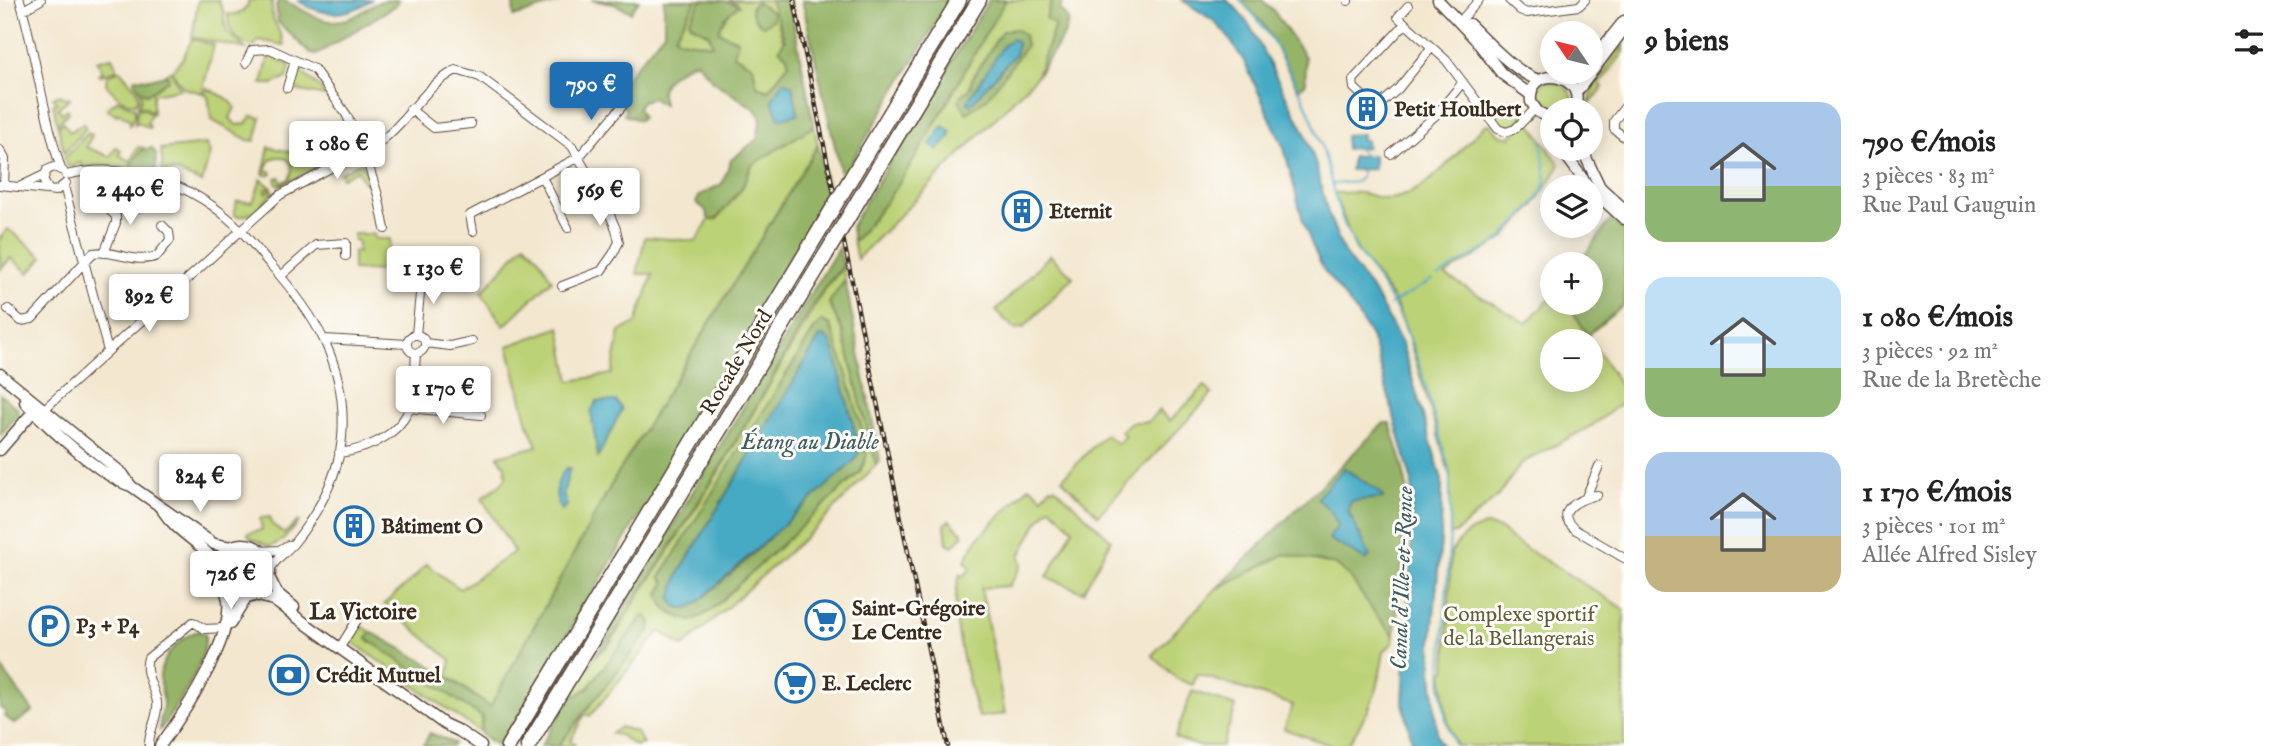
<!DOCTYPE html>
<html lang="fr">
<meta charset="utf-8">
<style>
body{margin:0;font-family:"IM FELL English",serif;background:#f2f2f2;color:#222;height:100vh;display:flex;flex-direction:column;font-size:26px;white-space:nowrap}
*{box-sizing:border-box;margin:0}
p{font-size:23px;color:#767676}
.icon{flex:none;width:38px;height:38px;fill:none;stroke:currentColor;stroke-width:2;stroke-linecap:round;stroke-linejoin:round}
.map{position:relative;flex:1;overflow:hidden}
.details{display:flex;flex-direction:column;background:#fff;width:665px}
.details>*{flex:none}
.needle{width:46px;rotate:305deg}
.buttons{position:absolute;left:1540px;top:21px;display:grid;gap:14px}
.buttons a{display:grid;place-items:center;width:63px;height:63px;border-radius:50%;background:#fff;box-shadow:0 4px 18px #0003;font-size:35px}
.price{position:absolute;translate:-50% -60px;padding:0 16px;border-radius:7px;background:#fff;color:#222;font-size:23px;line-height:46px;filter:drop-shadow(0 2px 4px #0008)}
.price::after{content:'';position:absolute;left:50%;top:42px;width:21px;height:16px;margin-left:-10px;background:inherit;clip-path:polygon(0 0,100% 0,50% 100%)}
.price.selected{background:#1f6fb2;color:#fff}
ul{padding:0;list-style:none}
li{display:flex;align-items:center;gap:21px;height:175px;padding:0 21px}
li span{display:grid;place-items:center;flex:none;width:196px;height:140px;border-radius:21px;color:#555}
li>.icon{margin-inline-start:auto}
span .icon{width:84px;height:84px;fill:#fffc;stroke-width:1}
li b{font-size:30px}
h2{display:flex;justify-content:space-between;align-items:center;height:84px;padding:0 21px;font-size:30px}
main{display:flex;flex:1;min-height:0}
.map>svg:first-child{display:block}
.green{fill:#bcd276;stroke:#7c7e4a;stroke-width:2;fill-rule:evenodd}
.forest{fill:#95b467;stroke:#686f42;stroke-width:2;fill-rule:evenodd}
.water{fill:#46aac5;stroke:#406a72;stroke-width:2}
.lines{fill:none;stroke-linecap:round;stroke-linejoin:round}
.stream{stroke:#46aac5;stroke-width:2}
.street-casing{stroke:#574639;stroke-width:10}
.secondary-casing{stroke:#574639;stroke-width:13}
.highway-casing{stroke:#574639;stroke-width:17}
.street{stroke:#fff;stroke-width:8}
.secondary{stroke:#fff;stroke-width:10}
.highway{stroke:#fff;stroke-width:14}
.rail-casing{stroke:#3b2a1e;stroke-width:4.5}
.rail{stroke:#fdfcf7;stroke-width:2;stroke-dasharray:5;stroke-linecap:butt}
.highway-bridge-casing{stroke:#574639;stroke-width:17;stroke-linecap:butt}
.highway-bridge{stroke:#fff;stroke-width:14}
.labels{text-anchor:middle;stroke-width:6;stroke-linejoin:round;paint-order:stroke}
.poi-label{font-size:21px;font-weight:bold;fill:#3b2a1e;stroke:#fdfcf7;text-anchor:start}
.street-label{font-size:21px;fill:#3b2a1e;stroke:#fdfcf7}
.park-label{font-size:21px;fill:#625c38;stroke:#fdfcf7}
.water-label{font-size:23px;font-style:italic;fill:#3f5d61;stroke:#fdfcf7}
.neighbourhood-label{font-size:23px;font-weight:bold;fill:#3b2a1e;stroke:#fdfcf7}
</style>
<main>
<div class="map">
<svg width="1624" height="746" viewBox="0 0 1624 746">
<rect width="100%" height="100%" fill="#fdfcf7"/>
<filter id="ink" filterUnits="userSpaceOnUse"><feTurbulence type="fractalNoise" baseFrequency=".0143" numOctaves="2"/><feDisplacementMap in="SourceGraphic" scale="14" xChannelSelector="R" yChannelSelector="G"/><feConvolveMatrix kernelMatrix="1 2 1 2 8 2 1 2 1" color-interpolation-filters="sRGB"/></filter>
<filter id="wash" filterUnits="userSpaceOnUse"><feTurbulence type="fractalNoise" baseFrequency=".00686" numOctaves="4" result="noise"/><feDisplacementMap in="SourceGraphic" scale="28" xChannelSelector="R" yChannelSelector="G"/><feGaussianBlur stdDeviation="1.57" result="paint"/><feColorMatrix in="noise" values="0 0 0 0 0 0 0 0 0 0 0 0 0 0 0 0 0 1.4 0 .05"/><feComposite in="paint" operator="in"/></filter>
<g filter="url(#wash)">
<rect width="100%" height="100%" fill="#f3e7cf"/>
<path class="green" d="M198 0H218L224 12V22L228 33 246 49 192 37Z
M249 0H272C270 27 280 24 284 45L258 40 254 47C237 41 227 33 228 14 239 16 247 11 249 0Z
M697 0H702L689 21 692 25 709 34 714 45 679 40 675 36Z
M729 0H770C780 22 783 43 789 64L768 90 757 87 753 66 734 55 736 39 719 32V28L736 3Z
M1006 0H1052L1046 18 1055 25 1037 76 857 259 853 242C916 174 956 79 1006 0Z
M192 39 214 45 202 93 183 88 172 71 183 58Z
M1624 44V52L1600 84 1603 87 1588 107 1595 82Z
M269 55 290 65 287 78 272 84H262Z
M112 57 118 69 99 76 98 74 103 72 97 61Z
M297 68 322 90 325 96 292 89Z
M120 70 137 90 139 99 135 103C124 104 113 93 106 84L107 76Z
M171 71 180 89 153 94V113L145 107 138 106 142 98 140 90 147 94 166 81 167 75H163Z
M1546 81 1565 84 1573 98 1569 110H1552V116L1536 104 1535 91Z
M206 88C217 94 228 96 235 107L230 118 236 125 245 124 252 116 261 118 255 141 248 140 212 120 208 97 205 94Z
M61 95 63 97 70 98 58 108 62 113 67 109 69 112 57 124 53 104 57 103 53 97Z
M1512 98 1525 114 1513 127 1502 128 1493 118Z
M118 100 135 108V116L130 124V120L119 113 117 115 106 109Z
M138 108 145 109 151 114 147 123 150 126 149 128 137 122 135 124Z
M1529 121 1560 165 1533 207 1503 239 1445 275 1526 323 1552 297V303H1567L1624 391V401L1593 425 1522 463 1497 497 1456 533H1450V475L1407 332 1394 300 1355 248 1334 193C1343 193 1352 192 1361 193 1370 194 1378 199 1387 199 1428 197 1457 150 1485 125L1490 124 1499 134 1510 137ZM1552 341H1591V380H1552Z
M63 122 70 132 83 123 86 128 64 153 58 126Z
M814 126 818 145 615 478 490 707 448 676 451 660 384 604 414 578 426 564 460 589 514 552 482 498 501 484 506 477 505 466 498 456 537 446 528 424 508 346 560 327 570 381 612 374 620 332 636 323 653 274H637L645 237 696 241 709 220 717 219 742 188 752 165Z
M88 133 92 135 86 147 110 157 116 147 121 150 119 155 130 161 138 147 144 148 131 164 132 168 112 165 82 167V163L75 164V168L67 166 64 158Z
M352 136 356 143 354 149 320 166 318 163 326 156 330 139 333 142 329 145 330 147 342 151 350 147 353 141 348 139V137Z
M206 144 210 152 202 183 175 171H166V176L163 174 161 149Z
M269 147 305 155 318 167 280 186 276 183V178L280 177 281 183 289 179 292 172 291 163C282 153 267 155 266 171H271L272 174 269 176 263 174Z
M362 162 370 187 363 181 357 170 342 178 340 173Z
M261 179 271 187 265 190 267 193 272 188 273 193C262 203 249 221 234 215L237 201 250 202 254 200Z
M8 229 43 257 29 273 11 258 0 270V238Z
M354 234H374L375 239H390L389 271 353 270V252H358V241H354Z
M525 243 539 258 552 280 504 326 481 293Z
M1050 255 1073 277 1024 327 1015 329 996 311Z
M843 267 845 280 829 303 843 332 876 465 821 523 683 647 660 631 590 716 585 714 570 741 575 743 573 746H558L650 630 603 668 588 688 577 695 571 696 594 657 609 645 641 592 657 570 726 460 823 292ZM822 321 829 325 844 365 867 446 860 472 709 612 691 621 659 594 815 328Z
M1205 386 1212 394 1098 515 1062 479 1105 434 1117 444 1125 436 1121 431 1131 422H1148L1159 410 1170 421Z
M1030 486 1042 497 1051 487 1056 488 1111 540 1083 592 1047 577 1073 529 1050 507 1038 521 1020 556 1022 565 1009 586 981 588 1005 714 979 717 976 711C967 670 947 615 960 574L963 577 971 568 965 561 976 540Z
M270 517 273 525 284 534 298 521 299 522 283 540 270 547 249 537 248 533 262 530 260 518Z
M949 520 964 535 953 546 947 543 945 525Z
M1487 526 1501 529 1511 539 1624 609V746H1457C1445 722 1443 697 1443 671L1446 670 1451 552C1461 538 1469 528 1487 526Z
M224 570a19 19 0 1 1 38 0a19 19 0 1 1-38 0Z
M1285 554 1336 565 1349 576 1376 615 1394 635 1393 642 1384 652 1377 689 1368 711 1347 746H1333L1284 729 1293 705 1197 674 1193 685 1177 679 1152 655 1216 589Z
M358 624 371 632 367 638 482 717 480 732 348 639Z
M1192 691 1236 706 1222 746H1199L1175 738Z
M620 727 637 732 643 744 635 746 620 735 611 734Z"/>
<path class="forest" d="M279 0C292 0 312 20 331 21 358 21 362 8 382 1 387 0 394 0 399 0L396 5 316 55 311 54 278 22 276 5Z
M513 0H566L514 17Z
M591 0H639L631 12 614 4Z
M664 0H697L675 36 679 40 713 45 709 34 692 25 689 21 702 0C715 0 728 0 739 6 730 11 720 22 719 32L738 41 734 55 753 66 757 86 768 90 789 64 787 56 779 49 785 40 770 0H789L814 126 752 165 742 188 717 219 709 220 705 209 696 203 700 195 722 184 731 160 757 139 761 118 755 109 713 81 696 61C684 66 662 78 661 93 661 96 662 100 663 104L657 102 654 98 642 101 638 107 642 118 639 120 624 115 626 109 620 102 614 108 606 99 608 89C601 82 598 74 599 64L623 82 664 32ZM792 85 798 114 772 100 778 91Z
M802 0H950L842 178Z
M989 0H1006C956 79 916 174 853 242L851 227 861 209Z
M1052 0H1063L1060 10 1069 20 1064 35 1037 76 1055 25 1046 19Z
M1240 0H1262L1273 10 1305 57 1306 83 1298 89 1263 23Z
M756 2 772 12 773 19 763 26C756 22 751 15 751 7Z
M1016 29 1024 35 1026 46 987 98 967 113 959 101 963 93 969 90 972 79 1002 31Z
M165 75 169 77 168 80 147 94 140 90 134 81 135 78 150 79Z
M818 145 830 200 801 247 790 258 766 305 500 746H497L481 734 482 717 367 639 371 632 427 663 490 707 615 478Z
M152 148 156 153V170L153 172 132 168 131 164 141 151Z
M1611 220 1624 230V305L1588 335 1567 303H1591V264H1578Z
M839 247 843 267C813 295 792 344 772 379 730 452 687 523 640 592 625 615 615 639 594 657Z
M845 280 880 460 876 465 843 332 829 303Z
M822 321 830 325 844 365 867 446 866 459 860 472 709 612 691 621C674 616 663 612 659 594L665 583 660 577 815 328ZM820 337 834 351 859 447 747 560 697 603 687 609 673 590 679 573Z
M0 394 17 408 18 413 1 435Z
M1384 423H1390L1401 459 1407 488 1400 595 1394 635 1376 615 1349 576 1336 565 1285 554 1216 589ZM1344 468 1383 498 1351 501 1348 511 1370 556 1338 525 1332 513Z
M647 616 651 622 650 630 558 746H541L571 696 578 695 588 688 642 617Z
M199 631 205 634C208 661 176 707 160 730 158 720 164 712 163 703 163 693 159 684 160 675 162 656 182 635 199 631Z
M0 666 33 711 15 724 4 716 6 712 0 708Z
M430 733 454 743 452 746H423Z"/>
<path class="water" d="M297 0H371C347 18 321 17 297 0Z
M1182 0H1226L1235 7 1250 26 1305 133 1315 162 1328 213 1344 253 1375 294 1402 344 1442 480 1441 540 1432 637V671L1437 734 1442 746H1413L1403 703 1411 548 1412 482 1378 358 1371 337 1356 312 1323 269 1312 245 1303 221 1284 148 1244 61 1226 34 1214 21Z
M1012 38 1017 42 1016 53 970 105 967 102 1003 46Z
M784 81 792 85 798 114 779 119 772 100Z
M943 126 951 131 949 134 951 136 938 150 930 144Z
M1362 134V140H1366L1367 147 1346 149 1345 135Z
M1374 155V169L1350 170 1352 156Z
M824 336 830 341 834 351 859 447 858 454 853 462 697 603C687 609 678 612 671 599L679 573 820 337Z
M597 401H616L622 409 598 457 591 412Z
M566 468H570L563 494 567 506 561 510C553 497 556 480 566 468Z
M1344 468 1381 493 1383 498 1351 501 1348 511 1370 556 1366 560 1329 539 1338 525 1332 513 1317 498Z"/>
<g class="lines">
<path class="stream" d="M1240 0C1276 36 1307 99 1322 147 1330 172 1333 198 1344 223 1359 260 1387 287 1403 323 1423 365 1434 420 1448 465L1450 477V534L1441 687 1446 720 1455 746
M1357 148 1365 155
M1333 184 1356 182 1361 178V170
M1438 276 1500 240 1532 206 1543 189 1546 180 1541 139
M1390 305 1432 280"/>
</g>
</g>
<g filter="url(#ink)">
<g class="lines">
<g class="street-casing">
<path id="street" d="M20 0C36 56 43 114 61 169
M1348 0V1
M1509 0 1520 10 1527 13 1579 6 1585 0
M1408 6 1398 17 1446 60 1498 129 1506 132 1515 129 1535 109
M23 10 41 0
M1463 18 1479 0
M246 63 252 50 270 49 314 69 346 114 364 152 378 195 385 229
M287 88 295 60
M1376 108 1354 88 1353 80 1405 24
M1624 108 1614 121V129L1624 137
M410 109 434 128 471 124
M1366 117 1398 89 1431 48
M0 150 5 159 4 185
M1391 154 1436 115 1463 82
M66 175C122 161 186 181 229 219 243 231 256 248 268 262 315 314 348 365 342 438 338 477 318 513 294 543 286 552 275 559 270 570
M542 177 568 228
M0 185 56 191 66 183
M21 186 44 175
M64 186 108 351
M48 189 43 180 47 170 54 167 63 171
M473 231 470 215 579 157 624 104
M104 253 116 223V216L108 209
M281 276 316 245 346 243V256
M8 309 21 321 32 319 93 253C114 249 135 265 157 256L170 240 169 232 162 225
M416 334 422 274
M407 344a9 9 0 1 1 18 0a9 9 0 1 1-18 0Z
M325 339 407 344
M425 343 450 346 472 341
M408 408 481 415
M41 412 280 195 381 141C410 119 421 89 456 70L480 77 572 146 607 208 616 229 619 242 613 254 601 271 562 286
M339 453C371 449 406 432 413 397 415 382 415 367 416 353
M1597 495C1580 499 1551 511 1576 530L1624 558
M1586 497 1599 466
M261 551 279 550 288 545
M342 644 357 620
M149 746C148 731 159 718 157 702 154 687 143 673 148 658L193 622 205 629 225 628"/>
</g>
<g class="secondary-casing">
<path id="secondary" d="M1438 0 1475 39 1502 74 1531 95
M1469 24C1485 39 1518 76 1540 80
M1591 57 1603 47 1624 21
M1576 93 1624 29
M1552 119 1538 112 1531 102C1527 62 1590 74 1574 110
M1561 149 1589 187
M1582 149 1600 187 1624 209
M1591 189 1624 219
M0 374 123 474 131 486 214 544 231 547
M25 402C47 426 101 477 131 486
M0 450 37 407
M163 511C177 533 202 543 217 564
M216 571a27 27 0 1 1 54 0a27 27 0 1 1-54 0Z
M269 577 277 593 294 607
M255 595 273 600 444 724 459 731 481 746
M230 624 247 597
M160 746C182 716 243 627 225 590"/>
</g>
<g class="highway-casing">
<path id="highway" d="M853 175 959 0
M858 201 979 0
M508 746 821 228
M528 746 826 254"/>
</g>
<use href="#street" class="street"/>
<use href="#secondary" class="secondary"/>
<use href="#highway" class="highway"/>
<g class="rail-casing">
<path id="rail" d="M794 0 948 746"/>
</g>
<use href="#rail" class="rail"/>
<g class="highway-bridge-casing">
<path id="highway-bridge" d="M821 228 853 175
M826 254 858 201"/>
</g>
<use href="#highway-bridge" class="highway-bridge"/>
</g>
</g>
<defs>
<g id="building-ring" transform="scale(2.0125)"><circle r="9.5" fill="#fdfcf7" stroke="#1f6fb2" stroke-width="1.5"/><path d="M-4-6H4V6H1V3H-1V6H-4ZM-2.5-4.3h1.7v1.8h-1.7ZM.8-4.3h1.7v1.8H.8ZM-2.5-1h1.7V.8h-1.7ZM.8-1h1.7V.8H.8Z" fill="#1f6fb2"/></g>
<g id="supermarket-ring" transform="scale(2.0125)"><circle r="9.5" fill="#fdfcf7" stroke="#1f6fb2" stroke-width="1.5"/><path d="M-6-5.5h2.5l.6 2H6L4.5 2H-2.5L-4.4-4H-6ZM-1.5 3.2a1.3 1.3 0 1 0 .1 0ZM3 3.2a1.3 1.3 0 1 0 .1 0Z" fill="#1f6fb2"/></g>
<g id="parking-ring" transform="scale(2.0125)"><circle r="9.5" fill="#fdfcf7" stroke="#1f6fb2" stroke-width="1.5"/><path d="M-3.5-5.5H1a3.5 3.5 0 0 1 0 7H-1V5.5H-3.5ZM-1-3.4V-.6H.8a1.4 1.4 0 0 0 0-2.8Z" fill="#1f6fb2"/></g>
<g id="bank-ring" transform="scale(2.0125)"><circle r="9.5" fill="#fdfcf7" stroke="#1f6fb2" stroke-width="1.5"/><path d="M-6-4H6V4H-6ZM0-2.3a2.3 2.3 0 1 0 0 4.6a2.3 2.3 0 1 0 0-4.6Z" fill="#1f6fb2"/></g>
</defs>
<g fill-rule="evenodd">
<use href="#building-ring" x="1367" y="109"/>
<use href="#building-ring" x="1022" y="211"/>
<use href="#building-ring" x="354" y="526"/>
<use href="#supermarket-ring" x="825" y="620"/>
<use href="#parking-ring" x="49" y="626"/>
<use href="#bank-ring" x="289" y="675"/>
<use href="#supermarket-ring" x="795" y="683"/>
</g>
<g class="labels">
<g class="poi-label">
<text x="1394" y="116">Petit Houlbert</text>
<text x="1049" y="218">Eternit</text>
<text x="381" y="533">Bâtiment O</text>
<text x="852" y="615">Saint-Grégoire<tspan x="852" dy="24">Le Centre</tspan></text>
<text x="76" y="633">P3 + P4</text>
<text x="316" y="682">Crédit Mutuel</text>
<text x="822" y="690">E. Leclerc</text>
</g>
<g class="street-label">
<text transform="translate(736 362) rotate(-59)" y="7">Rocade Nord</text>
</g>
<g class="park-label">
<text x="1519" y="621">Complexe sportif<tspan x="1519" dy="24">de la Bellangerais</tspan></text>
</g>
<g class="water-label">
<text x="810" y="449">Étang au Diable</text>
<text transform="translate(1401 578) rotate(-88)" y="8">Canal d'Ille-et-Rance</text>
</g>
<g class="neighbourhood-label">
<text x="363" y="619">La Victoire</text>
</g>
</g>
</svg>
<div class="buttons">
<a><svg class="needle" viewBox="-14 -14 28 28"><path d="M0-13l5 13h-10z" fill="#e53935"/><path d="M0 13l5-13h-10z" fill="#767676"/></svg></a>
<a><svg class="icon" aria-label="locate" viewBox="0 0 24 24"><circle cx="12" cy="12" r="6"/><path d="M12 2v4M12 18v4M2 12h4M18 12h4"/></svg></a>
<a><svg class="icon" aria-label="layers" viewBox="0 0 24 24"><path d="M12 4l9 5-9 5-9-5zM3 14l9 5 9-5"/></svg></a>
<a>+</a>
<a>−</a>
</div>
<b class="price selected" style="left:591px;top:122px">790 €</b>
<b class="price" style="left:337px;top:181px">1 080 €</b>
<b class="price" style="left:130px;top:227px">2 440 €</b>
<b class="price" style="left:600px;top:228px">569 €</b>
<b class="price" style="left:433px;top:306px">1 130 €</b>
<b class="price" style="left:149px;top:334px">892 €</b>
<b class="price" style="left:443px;top:426px">1 170 €</b>
<b class="price" style="left:200px;top:514px">824 €</b>
<b class="price" style="left:231px;top:611px">726 €</b>
</div>
<section class="details">
<h2>9 biens<svg class="icon" aria-label="filters" viewBox="0 0 24 24"><path d="M4 7h16M4 17h16"/><circle cx="9" cy="7" r="2"/><circle cx="15" cy="17" r="2"/></svg></h2>
<ul>
<li><span style="background:linear-gradient(#a9c7e8 60%,#8fb573 0)"><svg class="icon" aria-label="home" viewBox="0 0 24 24"><path d="M3 11l9-7 9 7M6 9v11h12V9"/></svg></span><div><b>790 €/mois</b><p>3 pièces · 83 m²</p><p>Rue Paul Gauguin</p></div></li>
<li><span style="background:linear-gradient(#bfe0f5 65%,#8fb573 0)"><svg class="icon" aria-label="home" viewBox="0 0 24 24"><path d="M3 11l9-7 9 7M6 9v11h12V9"/></svg></span><div><b>1 080 €/mois</b><p>3 pièces · 92 m²</p><p>Rue de la Bretèche</p></div></li>
<li><span style="background:linear-gradient(#a9c7e8 60%,#c2b280 0)"><svg class="icon" aria-label="home" viewBox="0 0 24 24"><path d="M3 11l9-7 9 7M6 9v11h12V9"/></svg></span><div><b>1 170 €/mois</b><p>3 pièces · 101 m²</p><p>Allée Alfred Sisley</p></div></li>
</ul>
</section>
</main>
